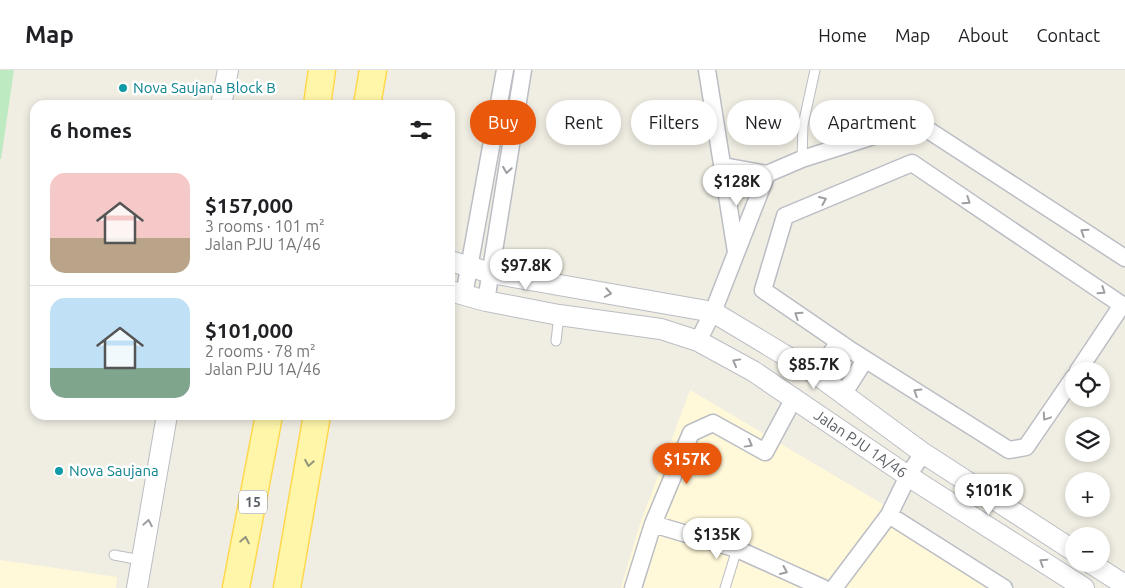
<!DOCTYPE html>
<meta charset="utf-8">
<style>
body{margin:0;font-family:Ubuntu,sans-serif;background:#f6f6f6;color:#202124;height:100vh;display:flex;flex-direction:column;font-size:19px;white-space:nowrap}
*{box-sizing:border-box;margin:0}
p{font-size:16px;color:#757577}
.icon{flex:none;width:28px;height:28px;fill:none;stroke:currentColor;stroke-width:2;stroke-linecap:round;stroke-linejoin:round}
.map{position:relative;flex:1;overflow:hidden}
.side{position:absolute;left:30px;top:30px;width:425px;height:320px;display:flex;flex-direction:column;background:#fff;border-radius:15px;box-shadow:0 2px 8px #0003}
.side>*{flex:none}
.top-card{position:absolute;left:470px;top:30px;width:475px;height:45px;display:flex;gap:10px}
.fabs{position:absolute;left:1065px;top:292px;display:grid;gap:10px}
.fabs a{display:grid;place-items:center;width:45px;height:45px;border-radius:50%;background:#fff;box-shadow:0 2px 8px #0003;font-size:25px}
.price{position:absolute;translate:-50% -42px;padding:0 11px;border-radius:18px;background:#fff;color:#222;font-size:16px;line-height:32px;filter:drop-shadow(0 1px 2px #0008)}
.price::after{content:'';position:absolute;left:50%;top:30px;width:15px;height:11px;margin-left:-8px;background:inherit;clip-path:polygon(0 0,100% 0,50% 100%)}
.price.on{background:#ea580c;color:#fff}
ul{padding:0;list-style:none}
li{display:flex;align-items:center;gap:15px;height:125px;padding:0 20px}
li+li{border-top:1px solid #e0e0e0}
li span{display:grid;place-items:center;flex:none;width:140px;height:100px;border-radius:15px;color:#555}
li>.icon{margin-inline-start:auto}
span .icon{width:60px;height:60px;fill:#fffc;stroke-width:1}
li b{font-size:21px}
h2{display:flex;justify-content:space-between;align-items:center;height:60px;padding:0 20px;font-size:21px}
.tag{padding:0 18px;border-radius:22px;background:#fff;box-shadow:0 2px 8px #0003;font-size:18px;line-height:45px}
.tag.on{background:#ea580c;color:#fff}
header{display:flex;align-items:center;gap:30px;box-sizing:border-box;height:70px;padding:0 25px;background:#fff;border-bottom:1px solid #e0e0e0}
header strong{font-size:24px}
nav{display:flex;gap:28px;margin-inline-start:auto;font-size:18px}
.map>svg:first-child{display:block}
.commercial{fill:#fff8d9}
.green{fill:#bdeac0}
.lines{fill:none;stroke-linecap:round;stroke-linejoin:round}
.service-casing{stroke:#bbbdc4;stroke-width:11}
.minor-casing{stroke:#bbbdc4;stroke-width:19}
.tertiary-casing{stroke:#bbbdc4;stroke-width:22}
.primary-casing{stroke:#ffd84d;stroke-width:29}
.service{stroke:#fff;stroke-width:9}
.minor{stroke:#fff;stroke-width:16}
.tertiary{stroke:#fff;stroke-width:20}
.primary{stroke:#fff6a9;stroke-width:26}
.oneway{stroke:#9d9fa3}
.oneway2{stroke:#94947d}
.culture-dot{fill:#0f9aa8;stroke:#fff;stroke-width:2}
.labels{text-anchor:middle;stroke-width:5;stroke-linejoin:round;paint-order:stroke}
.shield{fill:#fff;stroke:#8c8f94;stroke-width:1}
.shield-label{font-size:14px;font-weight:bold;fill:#5b5f66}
.culture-label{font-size:15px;fill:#0d838f;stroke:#fff;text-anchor:start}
.street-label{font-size:15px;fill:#5b5f66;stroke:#fff}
</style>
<header>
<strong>Map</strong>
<nav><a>Home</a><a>Map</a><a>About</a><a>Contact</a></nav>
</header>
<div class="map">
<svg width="1125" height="518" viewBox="0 0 1125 518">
<rect width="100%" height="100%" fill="#f0eee3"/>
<path class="commercial" d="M690 320 901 445 1014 518H621L639 457Z
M0 490 117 507 116 518H0Z"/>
<path class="green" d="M0 0H14L1 89H0Z"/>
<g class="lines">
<g class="service-casing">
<path id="service" d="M802 89 803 55 815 0
M556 271 559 245
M114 485 141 490
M725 518 737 479"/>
</g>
<g class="minor-casing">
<path id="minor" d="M707 0 736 182
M723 96 767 104 802 89 899 58 910 56 925 58 1125 188
M464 225 505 0
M486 231 523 0
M698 271 713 242 767 104
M816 304 839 272
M1074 307 1026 377 1009 380 852 281 763 220 785 146 912 93 1122 235 1078 301
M844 323 865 290
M889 445 1004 518
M653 454 691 363 713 353 765 382 794 328
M633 518 653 454 737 479 823 518
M834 518 889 445 908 406 923 383"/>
</g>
<g class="tertiary-casing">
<g id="tertiary">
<path d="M221 35 228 0"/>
<path d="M450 191 491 203 713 242 816 304 923 383 1074 481"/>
<path id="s1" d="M450 221 486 231 559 245 661 259 698 271 753 301 908 406 1084 518"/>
<path d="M1092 494 1125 515"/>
<path d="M137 518 167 345"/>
</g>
</g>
<g class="primary-casing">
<path id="primary" d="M317 35 322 0
M367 35 373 0
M236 518 269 345
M287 518 317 345"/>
</g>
<use href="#service" class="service"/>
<use href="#minor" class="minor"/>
<use href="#tertiary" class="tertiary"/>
<use href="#primary" class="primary"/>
</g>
<defs><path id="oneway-chevron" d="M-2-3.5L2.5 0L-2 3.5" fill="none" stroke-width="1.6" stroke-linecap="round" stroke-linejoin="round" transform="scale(1.25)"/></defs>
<g class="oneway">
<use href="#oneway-chevron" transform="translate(507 100) rotate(99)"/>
<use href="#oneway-chevron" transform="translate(823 130) rotate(-23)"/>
<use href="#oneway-chevron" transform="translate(967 131) rotate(34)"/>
<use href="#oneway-chevron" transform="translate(1084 162) rotate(-147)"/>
<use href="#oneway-chevron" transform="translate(1102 221) rotate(34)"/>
<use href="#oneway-chevron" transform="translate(608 223) rotate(10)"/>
<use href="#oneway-chevron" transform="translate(798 245) rotate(-146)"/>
<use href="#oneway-chevron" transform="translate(736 292) rotate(-151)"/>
<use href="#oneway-chevron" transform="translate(917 322) rotate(-148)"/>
<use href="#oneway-chevron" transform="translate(1046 347) rotate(124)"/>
<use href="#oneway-chevron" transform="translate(749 374) rotate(29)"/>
<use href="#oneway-chevron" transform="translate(148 453) rotate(-80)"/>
<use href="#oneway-chevron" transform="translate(1043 492) rotate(-147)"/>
<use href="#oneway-chevron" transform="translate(784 501) rotate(24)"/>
</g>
<g class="oneway2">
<use href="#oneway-chevron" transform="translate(309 393) rotate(100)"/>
<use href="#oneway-chevron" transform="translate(245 470) rotate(-79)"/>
</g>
<g class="culture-dot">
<circle cx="123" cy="18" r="5"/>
<circle cx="59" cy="401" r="5"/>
</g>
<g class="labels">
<rect class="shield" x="239" y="420.5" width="28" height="23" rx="4"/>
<g class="shield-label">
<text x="253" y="437">15</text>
</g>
<g class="culture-label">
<text x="133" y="23">Nova Saujana Block B</text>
<text x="69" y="406">Nova Saujana</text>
</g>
<g class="street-label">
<text dy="5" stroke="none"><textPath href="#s1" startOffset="446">Jalan PJU 1A/46</textPath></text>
</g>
</g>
</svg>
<div class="fabs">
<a><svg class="icon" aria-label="locate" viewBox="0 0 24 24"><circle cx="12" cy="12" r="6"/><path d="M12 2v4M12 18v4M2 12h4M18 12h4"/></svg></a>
<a><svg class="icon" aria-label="layers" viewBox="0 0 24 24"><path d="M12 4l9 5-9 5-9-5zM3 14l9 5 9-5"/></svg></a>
<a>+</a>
<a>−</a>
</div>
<b class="price" style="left:737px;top:137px">$128K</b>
<b class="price" style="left:526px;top:221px">$97.8K</b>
<b class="price" style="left:814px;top:320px">$85.7K</b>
<b class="price on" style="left:687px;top:415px">$157K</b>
<b class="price" style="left:989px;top:446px">$101K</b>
<b class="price" style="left:717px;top:490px">$135K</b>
<div class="top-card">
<a class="tag on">Buy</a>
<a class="tag">Rent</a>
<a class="tag">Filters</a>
<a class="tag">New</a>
<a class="tag">Apartment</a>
</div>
<section class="side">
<h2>6 homes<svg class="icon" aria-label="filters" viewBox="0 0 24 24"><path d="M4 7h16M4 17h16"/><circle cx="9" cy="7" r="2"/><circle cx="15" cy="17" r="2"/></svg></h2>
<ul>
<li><span style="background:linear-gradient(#f6c9c9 65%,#b9a48a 0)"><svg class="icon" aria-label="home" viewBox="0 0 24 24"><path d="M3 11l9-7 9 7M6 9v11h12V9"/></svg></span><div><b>$157,000</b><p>3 rooms · 101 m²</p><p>Jalan PJU 1A/46</p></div></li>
<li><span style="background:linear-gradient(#bfe0f5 70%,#7fa58c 0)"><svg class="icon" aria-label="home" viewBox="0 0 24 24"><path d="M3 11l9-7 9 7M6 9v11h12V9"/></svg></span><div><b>$101,000</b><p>2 rooms · 78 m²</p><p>Jalan PJU 1A/46</p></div></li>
</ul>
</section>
</div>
